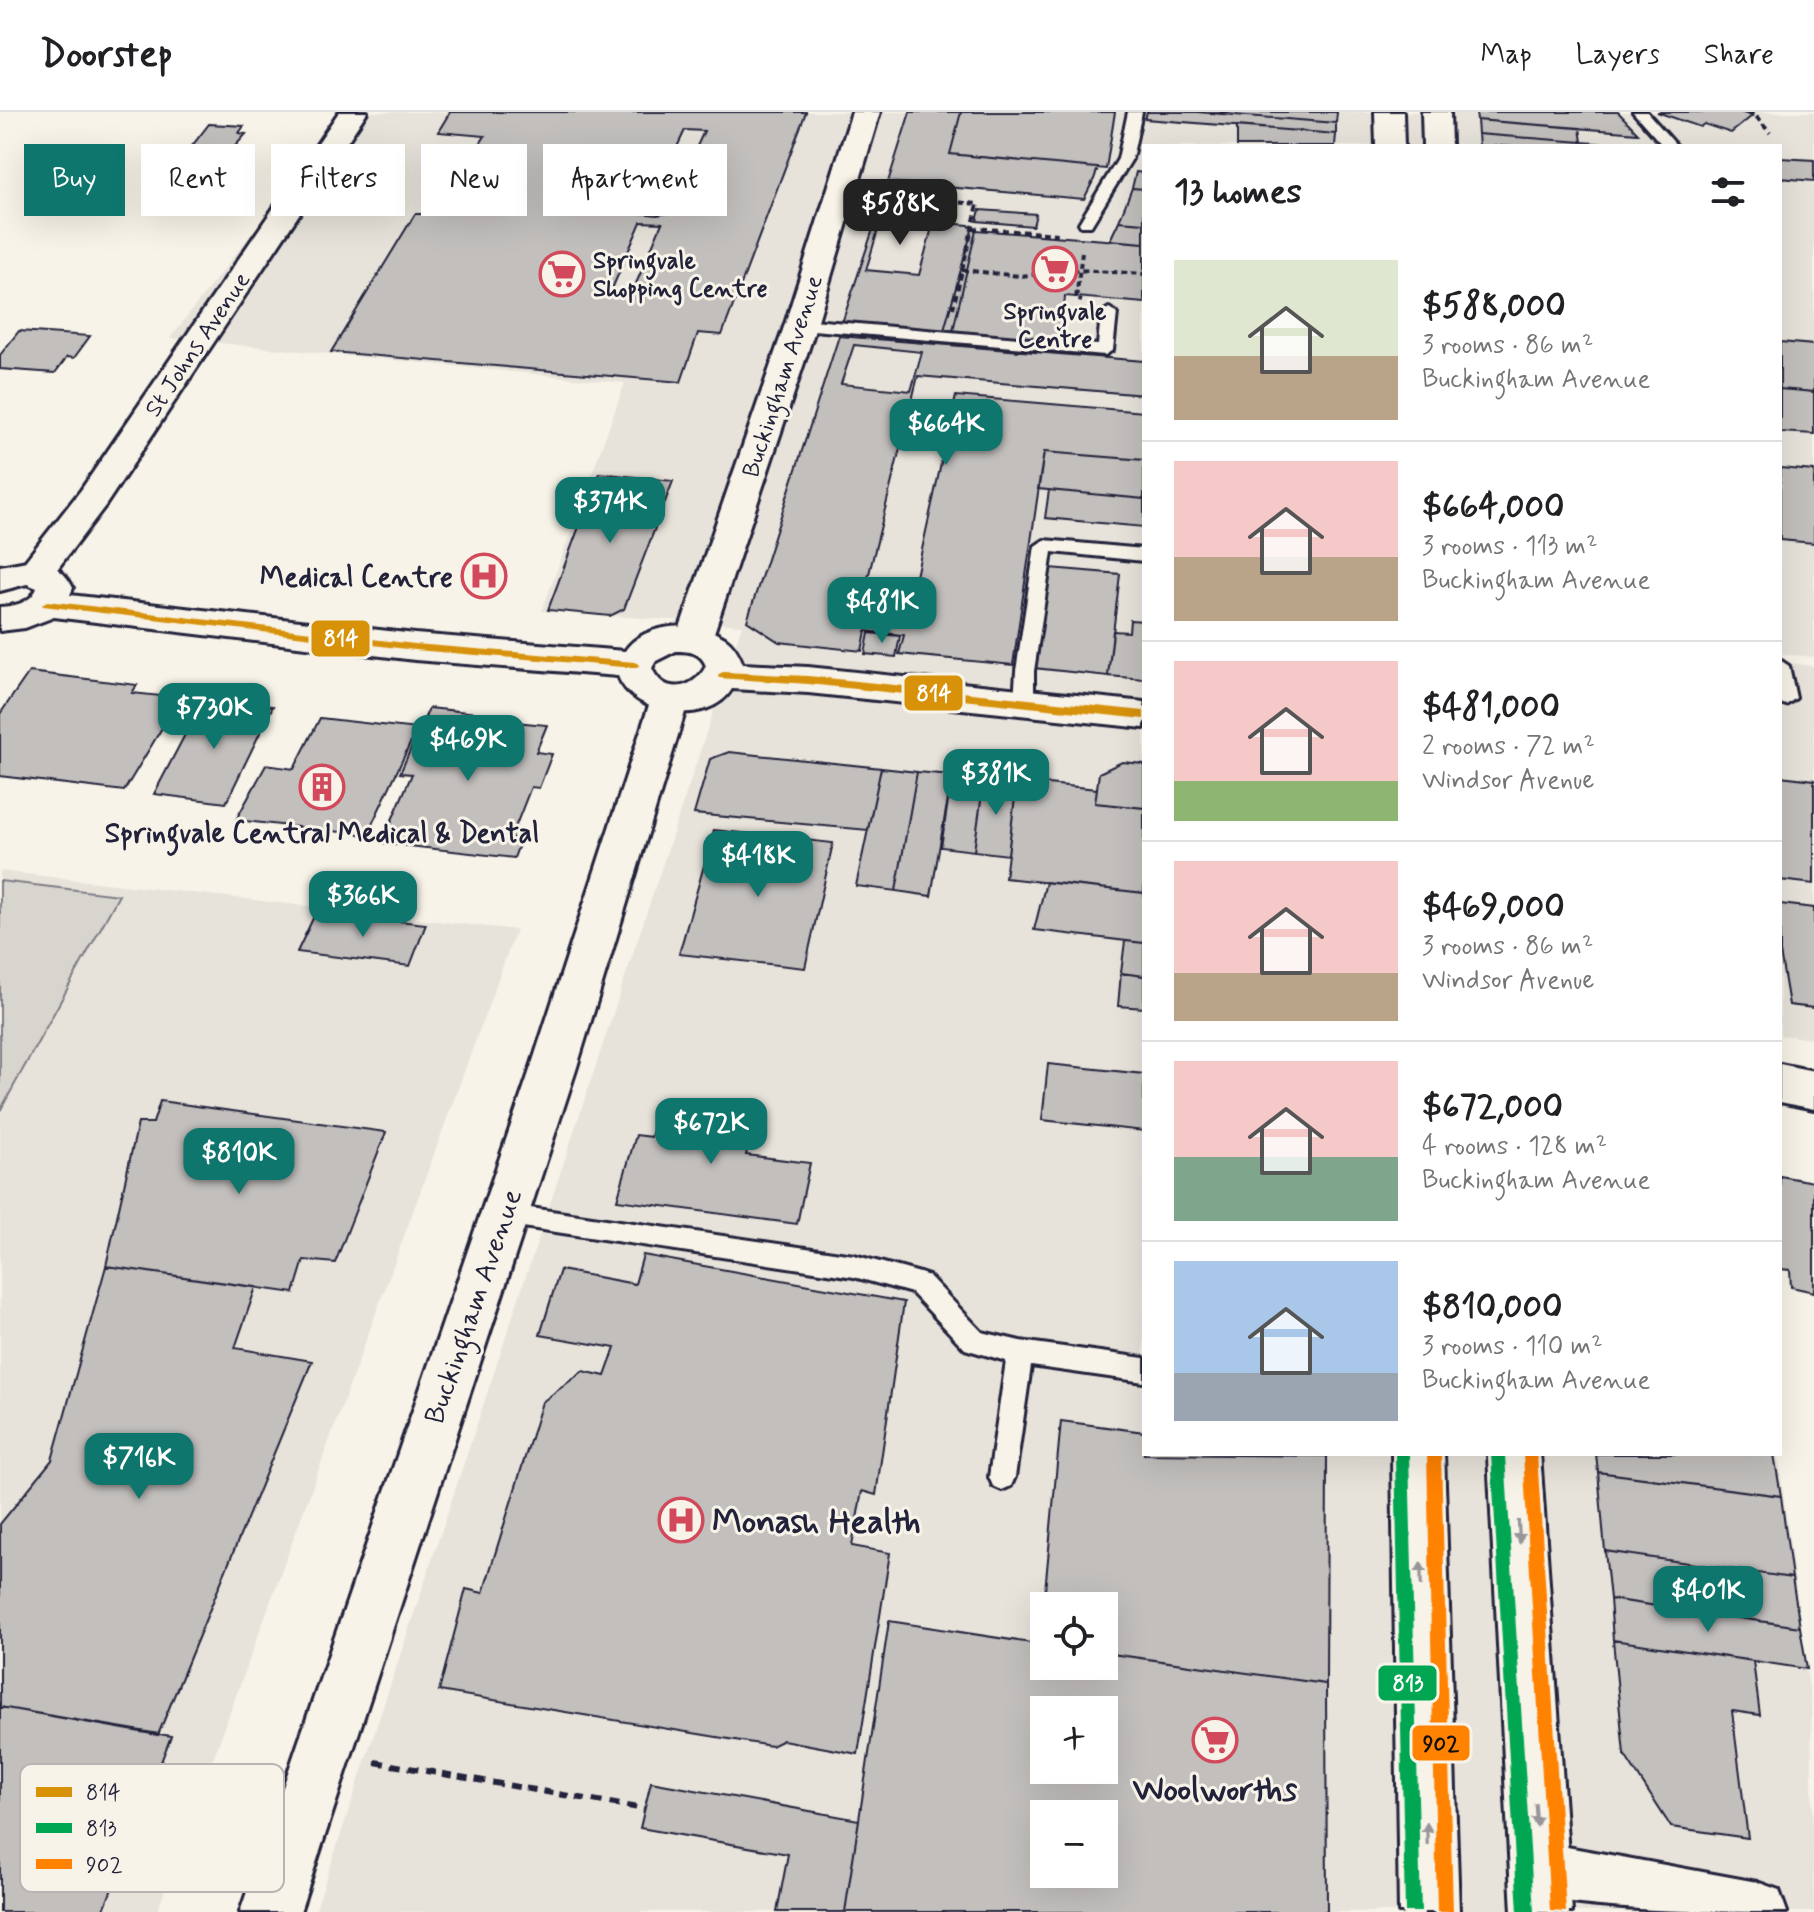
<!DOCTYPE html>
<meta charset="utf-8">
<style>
body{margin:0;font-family:Mynerve,sans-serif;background:#f2f2f2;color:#202124;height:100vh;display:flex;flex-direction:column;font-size:30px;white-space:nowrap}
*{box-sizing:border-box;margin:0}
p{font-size:26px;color:#757577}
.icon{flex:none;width:44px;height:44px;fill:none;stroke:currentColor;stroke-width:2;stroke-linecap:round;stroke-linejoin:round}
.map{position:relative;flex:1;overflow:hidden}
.side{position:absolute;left:1142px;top:32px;width:640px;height:1312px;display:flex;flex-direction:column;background:#fff;border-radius:0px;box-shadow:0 8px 32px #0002}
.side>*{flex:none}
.top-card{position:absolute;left:24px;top:32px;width:760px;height:72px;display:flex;gap:16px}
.buttons{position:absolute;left:1030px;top:1480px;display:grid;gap:16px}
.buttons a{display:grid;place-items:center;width:88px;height:88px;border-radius:0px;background:#fff;box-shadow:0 8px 32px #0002;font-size:40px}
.price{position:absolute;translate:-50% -68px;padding:0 18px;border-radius:16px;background:#0f766e;color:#fff;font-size:26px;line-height:52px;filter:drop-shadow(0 2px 4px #0008)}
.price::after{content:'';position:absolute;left:50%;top:48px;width:24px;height:18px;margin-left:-12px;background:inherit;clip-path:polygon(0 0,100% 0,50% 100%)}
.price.active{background:#222;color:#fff}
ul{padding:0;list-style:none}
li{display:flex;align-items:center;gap:24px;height:200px;padding:0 32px}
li+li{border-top:2px solid #e0e0e0}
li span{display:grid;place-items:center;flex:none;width:224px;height:160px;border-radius:0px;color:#555}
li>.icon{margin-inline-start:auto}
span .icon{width:96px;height:96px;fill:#fffc;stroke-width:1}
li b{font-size:34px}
h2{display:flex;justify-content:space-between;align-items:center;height:96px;padding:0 32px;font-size:34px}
.chip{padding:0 28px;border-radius:0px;background:#fff;box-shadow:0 8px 32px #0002;font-size:28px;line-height:72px}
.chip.active{background:#0f766e;color:#fff}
header{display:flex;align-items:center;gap:48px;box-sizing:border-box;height:112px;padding:0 40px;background:#fff;border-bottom:2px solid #e0e0e0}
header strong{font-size:38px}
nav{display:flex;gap:44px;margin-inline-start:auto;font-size:28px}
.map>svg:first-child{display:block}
.built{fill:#e7e3db;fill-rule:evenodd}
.green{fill:#d8d5cf;stroke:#7d7c85;stroke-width:2}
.building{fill:#c2bfbd;stroke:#22223b;stroke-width:2;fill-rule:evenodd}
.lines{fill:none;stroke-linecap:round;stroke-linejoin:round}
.lane-casing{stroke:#22223b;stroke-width:6}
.street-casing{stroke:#22223b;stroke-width:6}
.secondary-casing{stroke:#22223b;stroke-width:6}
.highway-casing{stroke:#22223b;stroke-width:6}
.path-far1{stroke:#22223b;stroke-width:4;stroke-dasharray:6 4;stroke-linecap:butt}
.path{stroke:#22223b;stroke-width:6;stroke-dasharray:10 7;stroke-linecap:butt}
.lane{fill:#f7f3e8;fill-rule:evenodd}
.street{fill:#f7f3e8;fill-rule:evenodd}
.secondary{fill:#f7f3e8;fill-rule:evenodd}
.highway{fill:#f7f3e8;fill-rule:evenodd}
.bus-1-casing{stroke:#f7f3e8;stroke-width:6}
.bus-2-casing{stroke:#f7f3e8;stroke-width:6}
.bus-3-casing{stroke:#f7f3e8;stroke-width:6}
.bus-1{fill:#d79209;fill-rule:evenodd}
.bus-2{fill:#00a651;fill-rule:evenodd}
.bus-3{fill:#ff8200;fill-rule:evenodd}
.tree{fill:#9b999d}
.oneway{fill:#97959a}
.labels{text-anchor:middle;stroke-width:6;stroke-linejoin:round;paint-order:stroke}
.far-poi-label{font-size:24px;font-weight:bold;fill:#22223b;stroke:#f7f3e8;text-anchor:start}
.far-street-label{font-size:24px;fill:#22223b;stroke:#f7f3e8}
.poi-label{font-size:28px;font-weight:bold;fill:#22223b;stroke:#f7f3e8;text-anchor:end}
.street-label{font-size:28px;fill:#22223b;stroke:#f7f3e8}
.near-poi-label{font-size:34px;font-weight:bold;fill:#22223b;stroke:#f7f3e8;text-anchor:start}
.key{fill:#f7f3e8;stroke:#b7b4b4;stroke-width:2}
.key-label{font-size:22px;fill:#22223b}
.line-badge{stroke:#f7f3e8;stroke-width:3}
.badge-label{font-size:22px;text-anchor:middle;font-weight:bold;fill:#fff}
.pale-badge-label{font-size:22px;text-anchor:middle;font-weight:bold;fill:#111}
</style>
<header>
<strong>Doorstep</strong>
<nav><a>Map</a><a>Layers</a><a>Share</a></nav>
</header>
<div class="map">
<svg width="1814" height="1800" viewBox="0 0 1814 1800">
<rect width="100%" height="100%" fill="#f7f3e8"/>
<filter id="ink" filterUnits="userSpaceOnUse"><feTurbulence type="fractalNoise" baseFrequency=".0125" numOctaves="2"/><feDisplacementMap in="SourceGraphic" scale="16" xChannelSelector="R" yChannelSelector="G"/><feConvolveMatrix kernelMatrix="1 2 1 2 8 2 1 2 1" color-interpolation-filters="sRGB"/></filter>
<g filter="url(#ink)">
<path class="built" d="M347 0H1814V545L1780 542V34H1144V1342H1778L1811 1592 1814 1800H315L742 513 542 499 625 271 170 226ZM1044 1494H1104V1554H1044ZM1044 1598H1104V1658H1044ZM1044 1702H1104V1762H1044Z
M1780 550 1814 554V927L1780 923Z
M0 759 516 818 157 1800H0Z"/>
<path class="green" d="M0 769 119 783 0 999Z"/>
<path class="building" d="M450 0H806L722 223 698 221 681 270 331 240 415 102H435L485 24 438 20Z
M910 0H961L950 42 1098 56 1094 67 1084 87 888 70Z
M961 0H1115L1106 57 950 42Z
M1147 0H1197L1336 11V22L1145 7Z
M1197 0H1337L1336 11Z
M1476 0H1618L1638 21 1477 8Z
M1657 0H1740L1752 4 1731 21 1704 12 1700 15Z
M1477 8 1580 16 1582 30 1478 22Z
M209 12 244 14 239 21 246 22 221 50 182 47Z
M1237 14 1336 22 1335 34H1237Z
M685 18 704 19 682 67 663 65Z
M1478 22 1582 30 1633 34H1479Z
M1780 46 1814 48V69L1780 66Z
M1136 60 1144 61V77L1132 76Z
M657 71 674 73 685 79 688 88 685 92 674 100 657 103 640 101 628 95 626 86 633 77Z
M1132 76 1144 77V111L1119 109Z
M980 98 1036 102 1033 114 977 109Z
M877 105 969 113 972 118 943 222 841 214Z
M881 108 933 112 919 163 866 158Z
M1119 109 1144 111V131L1110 128Z
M641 110 662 111 632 181 611 179Z
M972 118H976L952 223 943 222Z
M976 118 1144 131V191L1065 184 1062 222 1050 230 952 223Z
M19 219 90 224 74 246 67 245 55 261 0 257V243Z
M839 224 1144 249V348L1044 340 1013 553 899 542 904 523 866 519 862 539 779 530 747 509Z
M1780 230 1814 233V280L1780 277Z
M854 233 922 240 911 279 841 272Z
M918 264 1144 283V300L956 284 911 487 864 482Z
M1780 277 1814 280V322L1780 320Z
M1044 340 1144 348V387L1038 377Z
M1780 356 1814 359V431L1780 428Z
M599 361 673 369 624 497 610 504 548 498Z
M1049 378 1144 387V415L1045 406Z
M1050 456 1120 462 1108 564 1034 556Z
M1130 508 1144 509V567L1108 564 1113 519 1129 520Z
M869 521 900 524 896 545 865 542Z
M29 560 137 573 132 581 180 586 124 679 0 664V602Z
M203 588 273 594 226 691 154 682Z
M429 596 505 604 504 609 547 613 536 640 552 642 539 676 531 675 511 726 521 727 514 746 382 731 412 662 400 661Z
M320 606 417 617 367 723 236 708 266 653 294 657Z
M729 640 881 656 868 718 694 702 710 647Z
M1122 650 1144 652V696L1095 691 1099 661Z
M881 656 917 660 896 779 856 774Z
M917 660 952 663 931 784 896 779Z
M952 663 984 667 974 739 941 735Z
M1780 664 1814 668V772L1780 768Z
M984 667 1017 669 1008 743 974 739Z
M1017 669 1097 677 1095 691 1144 696V781L1005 766Z
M714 718 833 731 805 856 679 842Z
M1046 770 1144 781V831L1034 818Z
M1780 792 1814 796V896L1789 893 1780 840Z
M316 800 426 812 410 854 297 840Z
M1125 829 1144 831V864L1121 861Z
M1121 861 1144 864V896L1118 894Z
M1048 952 1144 962V1019L1042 1008Z
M662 987 758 999 746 1043 810 1051 797 1112 617 1088 636 1023 651 1025Z
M160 989 386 1020 335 1151 304 1148 294 1181 106 1154 138 1011H153Z
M1780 1064 1814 1070V1180L1791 1175 1790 1158 1780 1157Z
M643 1143 904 1190 876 1383 862 1379 852 1434 890 1441 858 1642 783 1628 771 1634 439 1579 466 1477 483 1481 542 1290 583 1259 605 1264 615 1236 540 1223 560 1158 635 1172Z
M106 1154 256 1175 235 1236 312 1249 158 1623 0 1595V1412L52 1348Z
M1061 1309 1144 1320V1342L1327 1344 1326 1572 1104 1541V1494H1044V1533L1040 1532Z
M1596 1342H1774L1781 1384 1598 1360Z
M1598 1360 1781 1384 1792 1466 1605 1439Z
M1605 1439 1792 1466 1800 1515 1610 1487Z
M1610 1487 1800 1515 1807 1557 1613 1528Z
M889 1509 1044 1533V1554H1104V1541L1326 1572 1327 1800H845ZM1044 1598H1104V1658H1044ZM1044 1702H1104V1762H1044Z
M1613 1528 1753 1549 1760 1603 1732 1599 1748 1726 1671 1715 1624 1642Z
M0 1595 171 1624 103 1800H0Z
M651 1670 859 1708 845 1800H777L788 1742 640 1716Z"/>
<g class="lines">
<g class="lane-casing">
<path id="lane" d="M1128 0H1142L1132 47 1091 114H1081L1079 111 1118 47Z
M1633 0H1647L1677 34H1663Z
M1109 196 1117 201 1113 238 1105 243 801 217 793 212 801 207 1098 233 1101 201Z
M1044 428 1144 437V449L1052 440 1034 559V590L1024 597 1014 590 1016 559 1035 434Z
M1780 548 1789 554 1796 586 1786 593 1780 591Z
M503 1092 854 1143 920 1161 929 1164 982 1220 1020 1229 1144 1246V1270L1031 1254 1015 1365 1011 1374 1002 1378 993 1374 989 1365 1006 1249 965 1237 912 1181 854 1165 503 1112 495 1109 491 1102 495 1095Z"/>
</g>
<g class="street-casing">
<path id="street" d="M339 0H367L105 394 49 468 36 472 23 468 18 460 23 452 81 378Z
M852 0H880L817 212 712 527 707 536 694 539 681 536 676 527 785 212Z
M670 574 683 578 689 587 576 958 300 1800H240L530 958 651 587 657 578Z
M1780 952 1814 959V997L1780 990Z
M1540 1730 1757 1770 1779 1778 1787 1800C1707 1800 1592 1800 1519 1781L1510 1760 1519 1739Z"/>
</g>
<g class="secondary-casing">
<path id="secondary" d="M27 449C48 450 64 456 73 476L70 483 415 522 625 539C643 510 698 508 725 526 734 532 739 542 743 552L808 555 1144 590V616L808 581 732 577C709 615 633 604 618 564L415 548 54 505 25 516 0 519V495C15 494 31 491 37 476L27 472 0 479V454ZM676 539C689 539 701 540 706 554 694 578 663 584 652 556L656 549Z"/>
</g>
<g class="highway-casing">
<path id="highway" d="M1375 0H1403L1404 34H1376Z
M1422 0H1450L1451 34H1423Z
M1392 1342H1444L1459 1800H1399Z
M1488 1342H1540L1572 1800H1512Z"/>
</g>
<path class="path-far1" d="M1748 0 1754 2 1770 21
M880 84 978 92 953 196
M972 116 1059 122
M1082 140 1076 187 1082 189
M962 158 1020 164 1079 158 1144 162"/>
<path class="path" d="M375 1650 644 1697"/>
<use href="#lane" class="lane"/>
<use href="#street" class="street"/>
<use href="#secondary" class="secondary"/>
<use href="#highway" class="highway"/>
<g class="bus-1-casing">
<path id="bus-1" d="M47 489 415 532 635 550 640 553 635 556 415 538 43 494 42 492Z
M723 560 808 564 1144 599V607L808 572 719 566 718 564 719 562Z"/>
</g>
<g class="bus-2-casing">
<path id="bus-2" d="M1395 1342H1409L1421 1800H1405Z
M1491 1342 1505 1343 1534 1800H1518Z"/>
</g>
<g class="bus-3-casing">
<path id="bus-3" d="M1427 1342H1441L1453 1800H1437Z
M1523 1342H1537L1566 1800 1550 1799Z"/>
</g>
<use href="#bus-1" class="bus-1"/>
<use href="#bus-2" class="bus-2"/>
<use href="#bus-3" class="bus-3"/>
</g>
<g class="tree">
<circle cx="867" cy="75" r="8"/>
<circle cx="891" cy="76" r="8"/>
</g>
<defs><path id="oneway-solid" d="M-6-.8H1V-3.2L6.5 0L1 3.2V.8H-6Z" transform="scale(2)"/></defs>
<g class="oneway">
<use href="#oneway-solid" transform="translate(1519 1420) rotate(87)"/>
<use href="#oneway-solid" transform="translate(1421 1462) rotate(-91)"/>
<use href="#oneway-solid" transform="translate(1536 1703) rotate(86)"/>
<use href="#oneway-solid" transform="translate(1427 1722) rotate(-91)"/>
</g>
</g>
<defs>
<g id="supermarket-ring" transform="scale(2.3)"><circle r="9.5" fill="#f7f3e8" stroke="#d1495b" stroke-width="1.5"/><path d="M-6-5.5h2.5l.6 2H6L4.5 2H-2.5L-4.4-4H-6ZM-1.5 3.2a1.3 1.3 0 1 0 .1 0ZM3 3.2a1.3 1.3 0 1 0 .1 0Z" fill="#d1495b"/></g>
<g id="hospital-ring" transform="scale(2.3)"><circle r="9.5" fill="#f7f3e8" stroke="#d1495b" stroke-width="1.5"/><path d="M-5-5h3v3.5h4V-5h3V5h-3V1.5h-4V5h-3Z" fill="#d1495b"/></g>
<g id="building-ring" transform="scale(2.3)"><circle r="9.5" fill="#f7f3e8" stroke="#d1495b" stroke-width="1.5"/><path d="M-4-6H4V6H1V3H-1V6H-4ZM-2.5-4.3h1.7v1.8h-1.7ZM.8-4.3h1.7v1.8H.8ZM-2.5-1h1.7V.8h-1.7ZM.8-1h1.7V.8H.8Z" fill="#d1495b"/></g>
</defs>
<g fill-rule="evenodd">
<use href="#supermarket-ring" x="1055" y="157"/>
<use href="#supermarket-ring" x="562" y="162"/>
<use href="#hospital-ring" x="484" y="464"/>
<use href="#building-ring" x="322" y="675"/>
<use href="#hospital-ring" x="681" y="1408"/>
<use href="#supermarket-ring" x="1215" y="1628"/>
</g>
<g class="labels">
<g class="far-poi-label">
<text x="593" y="156">Springvale<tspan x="593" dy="28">Shopping Centre</tspan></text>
<text x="1055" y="207" text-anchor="middle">Springvale<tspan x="1055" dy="28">Centre</tspan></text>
</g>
<g class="far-street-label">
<text transform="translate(197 232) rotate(-56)" y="8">St Johns Avenue</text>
<text transform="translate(782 264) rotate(-72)" y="8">Buckingham Avenue</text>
</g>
<g class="poi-label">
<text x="453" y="474">Medical Centre</text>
<text x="322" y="730" text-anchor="middle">Springvale Central Medical &amp; Dental</text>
</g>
<g class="street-label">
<text transform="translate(472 1194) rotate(-71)" y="10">Buckingham Avenue</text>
</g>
<g class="near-poi-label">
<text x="712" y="1420">Monash Health</text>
<text x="1215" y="1688" text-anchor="middle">Woolworths</text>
</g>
</g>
<rect x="20" y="1652" width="264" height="128" rx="12" class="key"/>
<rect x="36" y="1675" width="36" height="10" fill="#d79209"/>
<rect x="36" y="1711" width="36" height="10" fill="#00a651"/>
<rect x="36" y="1747" width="36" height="10" fill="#ff8200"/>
<g class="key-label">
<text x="86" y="1688">814</text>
<text x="86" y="1724">813</text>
<text x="86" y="1760">902</text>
</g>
<g class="line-badge">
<rect x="310" y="507" width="61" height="39" rx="8" fill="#d79209"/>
<rect x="903" y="562" width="61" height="38" rx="8" fill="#d79209"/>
<rect x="1377" y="1552" width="61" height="38" rx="8" fill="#00a651"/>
<rect x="1411" y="1612" width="60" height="38" rx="8" fill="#ff8200"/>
</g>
<g class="badge-label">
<text x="341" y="534">814</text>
<text x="934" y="589">814</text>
<text x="1408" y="1579">813</text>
</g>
<g class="pale-badge-label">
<text x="1441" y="1639">902</text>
</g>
</svg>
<div class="buttons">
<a><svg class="icon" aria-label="locate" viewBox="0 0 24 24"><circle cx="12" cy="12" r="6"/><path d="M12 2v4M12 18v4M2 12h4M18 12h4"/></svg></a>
<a>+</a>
<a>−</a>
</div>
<b class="price active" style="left:900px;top:135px">$588K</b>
<b class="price" style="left:946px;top:355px">$664K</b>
<b class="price" style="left:610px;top:433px">$374K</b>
<b class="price" style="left:882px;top:533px">$481K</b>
<b class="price" style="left:214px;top:639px">$730K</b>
<b class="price" style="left:468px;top:671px">$469K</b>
<b class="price" style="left:996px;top:705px">$381K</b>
<b class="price" style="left:758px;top:787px">$418K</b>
<b class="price" style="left:363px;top:827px">$366K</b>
<b class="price" style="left:711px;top:1054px">$672K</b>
<b class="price" style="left:239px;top:1084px">$810K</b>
<b class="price" style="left:139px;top:1389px">$716K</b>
<b class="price" style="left:1708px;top:1522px">$401K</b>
<div class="top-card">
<a class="chip active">Buy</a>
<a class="chip">Rent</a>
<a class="chip">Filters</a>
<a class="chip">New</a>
<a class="chip">Apartment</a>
</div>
<section class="side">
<h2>13 homes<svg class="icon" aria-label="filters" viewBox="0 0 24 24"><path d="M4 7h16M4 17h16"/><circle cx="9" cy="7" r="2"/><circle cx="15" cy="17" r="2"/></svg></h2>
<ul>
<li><span style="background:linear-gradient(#dfe7d0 60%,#b9a48a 0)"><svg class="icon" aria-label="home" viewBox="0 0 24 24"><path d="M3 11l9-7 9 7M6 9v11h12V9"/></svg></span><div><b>$588,000</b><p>3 rooms · 86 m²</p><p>Buckingham Avenue</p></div></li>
<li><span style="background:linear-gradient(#f6c9c9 60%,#b9a48a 0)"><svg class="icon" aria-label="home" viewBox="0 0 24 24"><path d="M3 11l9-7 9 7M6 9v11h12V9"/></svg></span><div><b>$664,000</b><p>3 rooms · 113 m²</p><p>Buckingham Avenue</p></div></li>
<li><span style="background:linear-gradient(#f6c9c9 75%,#8fb573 0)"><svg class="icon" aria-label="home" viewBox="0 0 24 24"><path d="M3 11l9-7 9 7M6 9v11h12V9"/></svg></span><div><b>$481,000</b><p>2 rooms · 72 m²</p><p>Windsor Avenue</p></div></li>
<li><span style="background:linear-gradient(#f6c9c9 70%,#b9a48a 0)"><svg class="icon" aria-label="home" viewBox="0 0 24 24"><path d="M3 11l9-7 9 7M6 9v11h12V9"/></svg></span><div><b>$469,000</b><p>3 rooms · 86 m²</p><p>Windsor Avenue</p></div></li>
<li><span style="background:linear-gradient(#f6c9c9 60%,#7fa58c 0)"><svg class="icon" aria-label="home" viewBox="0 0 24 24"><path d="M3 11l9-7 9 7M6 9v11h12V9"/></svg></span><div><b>$672,000</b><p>4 rooms · 128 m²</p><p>Buckingham Avenue</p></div></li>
<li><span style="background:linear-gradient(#a9c7e8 70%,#9aa5b1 0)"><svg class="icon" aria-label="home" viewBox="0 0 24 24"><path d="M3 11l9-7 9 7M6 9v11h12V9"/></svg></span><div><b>$810,000</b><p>3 rooms · 110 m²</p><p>Buckingham Avenue</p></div></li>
</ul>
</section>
</div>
